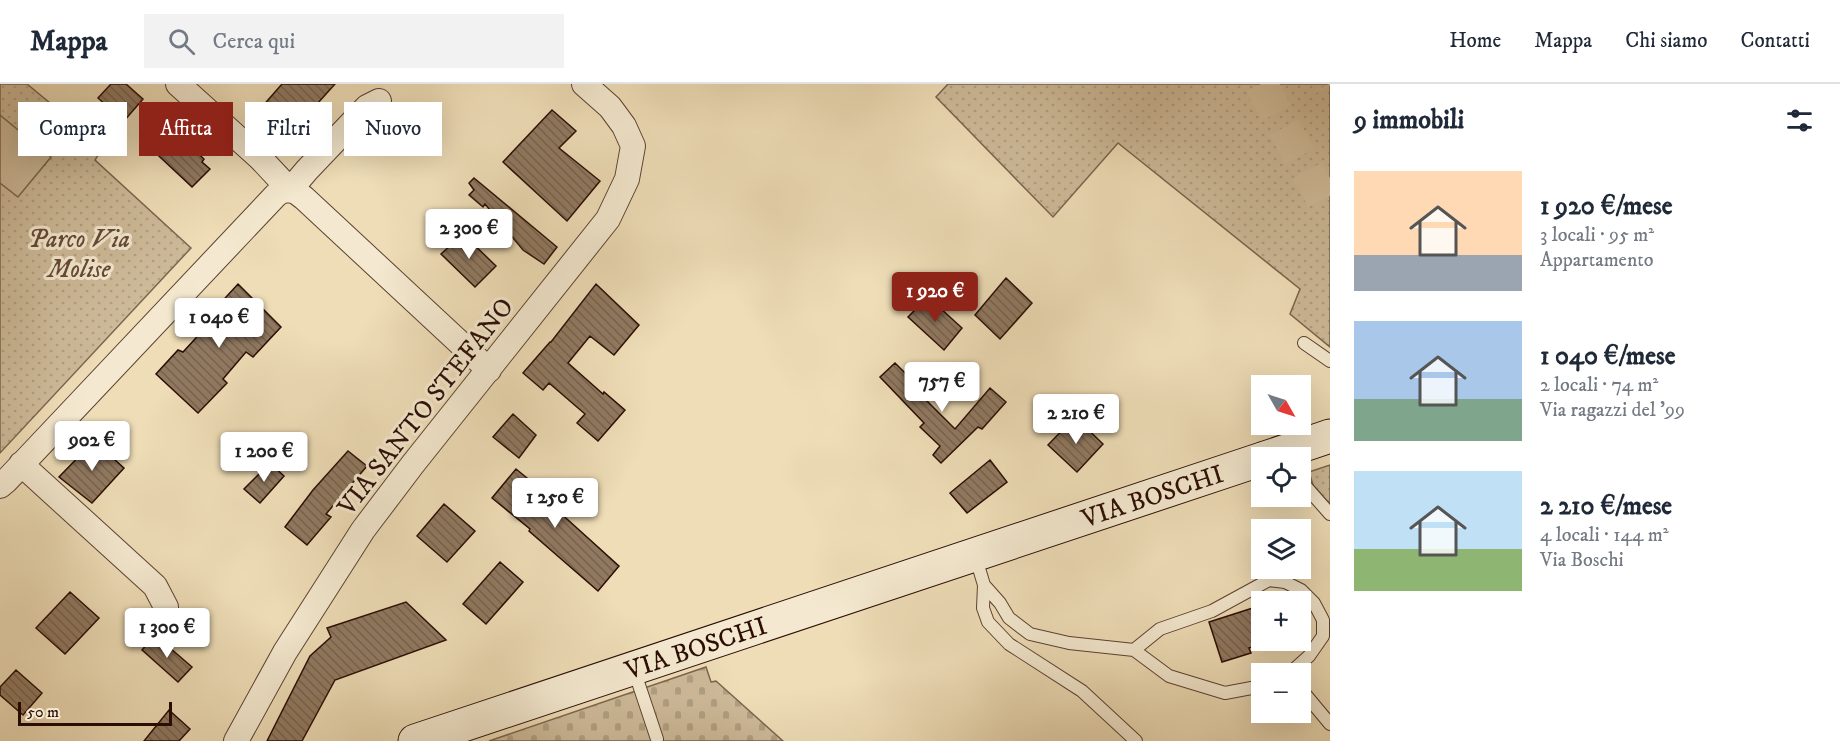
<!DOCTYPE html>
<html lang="it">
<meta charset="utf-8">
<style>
body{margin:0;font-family:"IM FELL DW Pica",serif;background:#f2f2f3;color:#1f2937;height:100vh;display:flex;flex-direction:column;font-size:22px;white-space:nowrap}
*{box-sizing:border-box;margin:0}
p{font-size:20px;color:#747a83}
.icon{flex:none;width:33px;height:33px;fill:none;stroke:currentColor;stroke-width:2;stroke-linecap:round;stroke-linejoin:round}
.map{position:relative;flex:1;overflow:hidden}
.details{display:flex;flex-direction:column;background:#fff;width:510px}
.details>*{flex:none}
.hud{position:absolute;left:18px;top:18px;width:570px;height:54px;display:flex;gap:12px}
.needle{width:39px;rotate:129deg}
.tools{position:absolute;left:1251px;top:291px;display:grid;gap:12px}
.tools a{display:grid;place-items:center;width:60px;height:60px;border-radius:0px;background:#fff;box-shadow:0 6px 24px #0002;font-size:30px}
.scale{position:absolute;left:18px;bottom:15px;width:154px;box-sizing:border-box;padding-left:6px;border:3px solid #2b0d04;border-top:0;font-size:16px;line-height:21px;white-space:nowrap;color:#2b0d04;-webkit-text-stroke:4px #f4e9d0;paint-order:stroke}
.price{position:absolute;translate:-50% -51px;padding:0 14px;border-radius:6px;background:#fff;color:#222;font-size:20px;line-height:39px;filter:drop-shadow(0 2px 3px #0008)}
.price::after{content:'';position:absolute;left:50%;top:36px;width:18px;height:14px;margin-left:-9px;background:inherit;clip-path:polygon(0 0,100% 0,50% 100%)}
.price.on{background:#8f2418;color:#fff}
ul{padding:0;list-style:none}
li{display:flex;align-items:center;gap:18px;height:150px;padding:0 24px}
li span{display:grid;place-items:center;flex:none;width:168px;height:120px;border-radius:0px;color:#555}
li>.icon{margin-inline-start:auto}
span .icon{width:72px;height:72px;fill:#fffc;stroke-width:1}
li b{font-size:26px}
h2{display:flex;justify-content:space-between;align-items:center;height:72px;padding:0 24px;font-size:26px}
.chip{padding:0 21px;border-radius:0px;background:#fff;box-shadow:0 6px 24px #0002;font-size:21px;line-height:54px}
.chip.on{background:#8f2418;color:#fff}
header{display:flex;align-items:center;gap:36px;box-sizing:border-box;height:84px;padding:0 30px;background:#fff;border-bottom:2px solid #e0e1e3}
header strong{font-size:28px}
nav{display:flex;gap:33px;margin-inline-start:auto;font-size:21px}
.search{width:420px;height:54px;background:#f2f2f3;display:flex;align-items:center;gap:15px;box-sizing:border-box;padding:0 21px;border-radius:0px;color:#747a83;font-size:22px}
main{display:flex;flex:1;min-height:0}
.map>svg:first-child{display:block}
.cemetery{fill:url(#cemetery-stones);stroke:#7c644e;stroke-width:1.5}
.park{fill:url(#park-dots);stroke:#7c644e;stroke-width:1.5}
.pitch{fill:#cdba99;stroke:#7c644e;stroke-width:1.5}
.building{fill:url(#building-back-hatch);stroke:#2b0d04;stroke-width:1.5}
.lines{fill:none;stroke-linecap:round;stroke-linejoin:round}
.highway-tunnel{stroke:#d1be9c;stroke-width:33;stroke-dasharray:33 16;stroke-linecap:butt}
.lane-casing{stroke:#5c4131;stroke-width:14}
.street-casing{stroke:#5c4131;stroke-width:26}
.secondary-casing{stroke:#2b0d04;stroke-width:35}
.lane{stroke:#f4e9d0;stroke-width:12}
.street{stroke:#f4e9d0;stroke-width:24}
.secondary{stroke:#f4e9d0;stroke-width:33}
.labels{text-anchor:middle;stroke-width:6;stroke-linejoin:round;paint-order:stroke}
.park-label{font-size:26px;font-style:italic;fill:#644a38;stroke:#f4e9d0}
.street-label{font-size:26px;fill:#2b0d04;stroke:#f4e9d0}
</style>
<header>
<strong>Mappa</strong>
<div class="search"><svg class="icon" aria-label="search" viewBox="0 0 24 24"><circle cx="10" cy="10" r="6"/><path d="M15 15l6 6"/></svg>Cerca qui</div>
<nav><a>Home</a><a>Mappa</a><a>Chi siamo</a><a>Contatti</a></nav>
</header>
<main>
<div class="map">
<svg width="1330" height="657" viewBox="0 0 1330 657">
<defs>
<pattern id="cemetery-stones" width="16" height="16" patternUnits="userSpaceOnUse" patternTransform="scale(1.5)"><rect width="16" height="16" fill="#cdba99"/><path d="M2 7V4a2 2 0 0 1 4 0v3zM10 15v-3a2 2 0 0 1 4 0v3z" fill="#b09f82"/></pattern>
<pattern id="park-dots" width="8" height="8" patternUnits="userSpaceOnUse" patternTransform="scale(1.5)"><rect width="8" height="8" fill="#cdba99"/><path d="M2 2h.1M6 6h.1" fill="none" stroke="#b09f82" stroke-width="1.8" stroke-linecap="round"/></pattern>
<pattern id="building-back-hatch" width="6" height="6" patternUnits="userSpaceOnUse" patternTransform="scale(1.5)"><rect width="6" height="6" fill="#907961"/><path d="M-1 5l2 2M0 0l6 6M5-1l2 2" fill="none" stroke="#76624e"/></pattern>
</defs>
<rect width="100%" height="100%" fill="#eeddb7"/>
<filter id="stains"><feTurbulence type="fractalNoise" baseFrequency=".00333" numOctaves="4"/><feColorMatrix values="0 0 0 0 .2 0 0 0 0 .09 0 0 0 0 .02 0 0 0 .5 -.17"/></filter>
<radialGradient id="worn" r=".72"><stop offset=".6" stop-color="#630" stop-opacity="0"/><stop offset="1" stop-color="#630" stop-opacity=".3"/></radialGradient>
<path class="cemetery" d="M706 583 711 598 716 597 783 657H489Z"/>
<path class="park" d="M0 0H27L103 63 95 76 191 164 0 369Z
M948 0H1330V263L1290 230 1300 205 1118 59 1053 133 936 13Z
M1330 381V420L1313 401 1309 388Z"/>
<path class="pitch" d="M0 31 51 73 18 113 0 99Z"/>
<path class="building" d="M111 0H126L143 15 124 37 98 14Z
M282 0H335L290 50 261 24Z
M552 26 576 47 559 64 600 97 567 137 503 78Z
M163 41 170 48 172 45 204 75 202 78 210 85 192 103 145 59Z
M474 94 557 163 544 180 523 166 485 120 483 123 469 111 474 106 469 99Z
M463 150 496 182 475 203 441 170Z
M1006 194 1032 219 1000 255 975 231Z
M238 200 281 243 253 273 246 268 223 295 227 299 198 329 156 290 178 266 183 268 218 230 215 225Z
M596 200 639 241 614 271 590 252 568 279 603 310 604 308 625 326 598 357 577 339 585 330 549 299 543 306 523 289 550 258H551Z
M928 213 962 244 944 266 908 233Z
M895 279 923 307 920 310 955 345 990 304 1006 318 982 345 978 343 941 379 933 371 940 362 920 343 924 339 880 293Z
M513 330 536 351 519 374 493 353Z
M1075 333 1103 360 1077 388 1048 361Z
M94 357 124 384 92 419 59 393Z
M348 367 367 382 326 430 331 433 307 461 285 443 313 406Z
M990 376 1007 398 967 429 950 409Z
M270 379 284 392 260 419 244 405Z
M516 385 549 412 554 406 566 417 557 426 619 482 598 507 529 447 530 445 492 414Z
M444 420 475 447 447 478 417 452Z
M500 478 523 498 486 540 463 520Z
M70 508 99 534 65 570 36 544Z
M406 518 446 556 335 596 302 657H267L310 572 331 553 327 544Z
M1262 521V560L1249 564 1251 569 1222 578 1209 538Z
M155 551 192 583 178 598 142 566Z
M16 586 42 609 23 631 0 611V603Z
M169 626 190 645 179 657H144Z"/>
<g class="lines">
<path class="highway-tunnel" d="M1261 0 1330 129
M1329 0 1330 2"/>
<g class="lane-casing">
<path id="lane" d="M1304 259 1330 277
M1300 393 1307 404 1330 430
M975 471 984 501 983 524 988 538 1009 560 1082 607 1136 657
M984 501 1000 519 1009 534 1030 550 1069 559 1134 566 1169 592 1225 609 1262 602
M1134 566 1160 545 1212 527 1269 496 1285 498 1301 506 1314 519 1323 536V552L1309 572 1289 590
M634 586 657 655
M1300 604 1330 640"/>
</g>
<g class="street-casing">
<path id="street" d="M178 0 260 74 290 106 296 108 304 114 489 286
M21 380 155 502 166 523
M0 402 6 397 276 111 282 107 290 106 307 86 367 23 379 17
M236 657 285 568 363 446 413 380 608 135 627 95 633 62 624 42 610 23 584 0"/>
</g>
<g class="secondary-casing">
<g id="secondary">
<path d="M1265 374 1330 352"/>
<path id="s1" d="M415 657 1262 375"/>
</g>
</g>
<use href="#lane" class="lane"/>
<use href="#street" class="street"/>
<use href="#secondary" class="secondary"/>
</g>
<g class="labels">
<g class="park-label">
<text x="79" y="163">Parco Via<tspan x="79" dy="30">Molise</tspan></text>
</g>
<g class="street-label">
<text transform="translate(425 322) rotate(-52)" y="9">VIA SANTO STEFANO</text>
<text dy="9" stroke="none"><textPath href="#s1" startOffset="777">VIA BOSCHI</textPath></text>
<text dy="9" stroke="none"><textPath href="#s1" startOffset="296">VIA BOSCHI</textPath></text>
</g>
</g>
<rect width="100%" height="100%" filter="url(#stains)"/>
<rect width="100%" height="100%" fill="url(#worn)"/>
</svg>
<div class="tools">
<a><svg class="needle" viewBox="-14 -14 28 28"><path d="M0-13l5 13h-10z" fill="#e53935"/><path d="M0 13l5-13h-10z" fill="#747a83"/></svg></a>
<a><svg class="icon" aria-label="locate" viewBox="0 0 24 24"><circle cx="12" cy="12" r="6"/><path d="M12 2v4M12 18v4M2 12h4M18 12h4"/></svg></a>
<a><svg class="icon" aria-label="layers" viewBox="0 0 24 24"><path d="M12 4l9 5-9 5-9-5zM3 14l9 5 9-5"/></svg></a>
<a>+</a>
<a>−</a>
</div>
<div class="scale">50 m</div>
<b class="price" style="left:469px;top:176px">2 300 €</b>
<b class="price on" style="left:935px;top:239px">1 920 €</b>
<b class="price" style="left:219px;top:265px">1 040 €</b>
<b class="price" style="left:942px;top:329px">757 €</b>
<b class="price" style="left:1076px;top:361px">2 210 €</b>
<b class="price" style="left:92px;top:388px">902 €</b>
<b class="price" style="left:264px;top:399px">1 200 €</b>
<b class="price" style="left:555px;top:445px">1 250 €</b>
<b class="price" style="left:167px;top:575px">1 300 €</b>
<div class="hud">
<a class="chip">Compra</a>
<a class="chip on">Affitta</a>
<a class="chip">Filtri</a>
<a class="chip">Nuovo</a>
</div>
</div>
<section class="details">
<h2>9 immobili<svg class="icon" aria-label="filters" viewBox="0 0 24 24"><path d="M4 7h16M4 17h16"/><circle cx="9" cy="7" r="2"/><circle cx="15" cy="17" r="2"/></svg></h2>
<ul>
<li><span style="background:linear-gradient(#ffd9b3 70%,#9aa5b1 0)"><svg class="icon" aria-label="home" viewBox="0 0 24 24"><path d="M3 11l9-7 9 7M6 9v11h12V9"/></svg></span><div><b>1 920 €/mese</b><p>3 locali · 95 m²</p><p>Appartamento</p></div></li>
<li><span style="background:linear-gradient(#a9c7e8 65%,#7fa58c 0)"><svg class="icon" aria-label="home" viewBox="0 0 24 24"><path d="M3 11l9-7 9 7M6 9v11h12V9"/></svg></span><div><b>1 040 €/mese</b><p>2 locali · 74 m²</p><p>Via ragazzi del '99</p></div></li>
<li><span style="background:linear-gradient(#bfe0f5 65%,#8fb573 0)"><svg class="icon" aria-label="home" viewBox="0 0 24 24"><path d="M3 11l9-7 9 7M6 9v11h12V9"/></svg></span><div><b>2 210 €/mese</b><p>4 locali · 144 m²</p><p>Via Boschi</p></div></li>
</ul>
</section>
</main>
